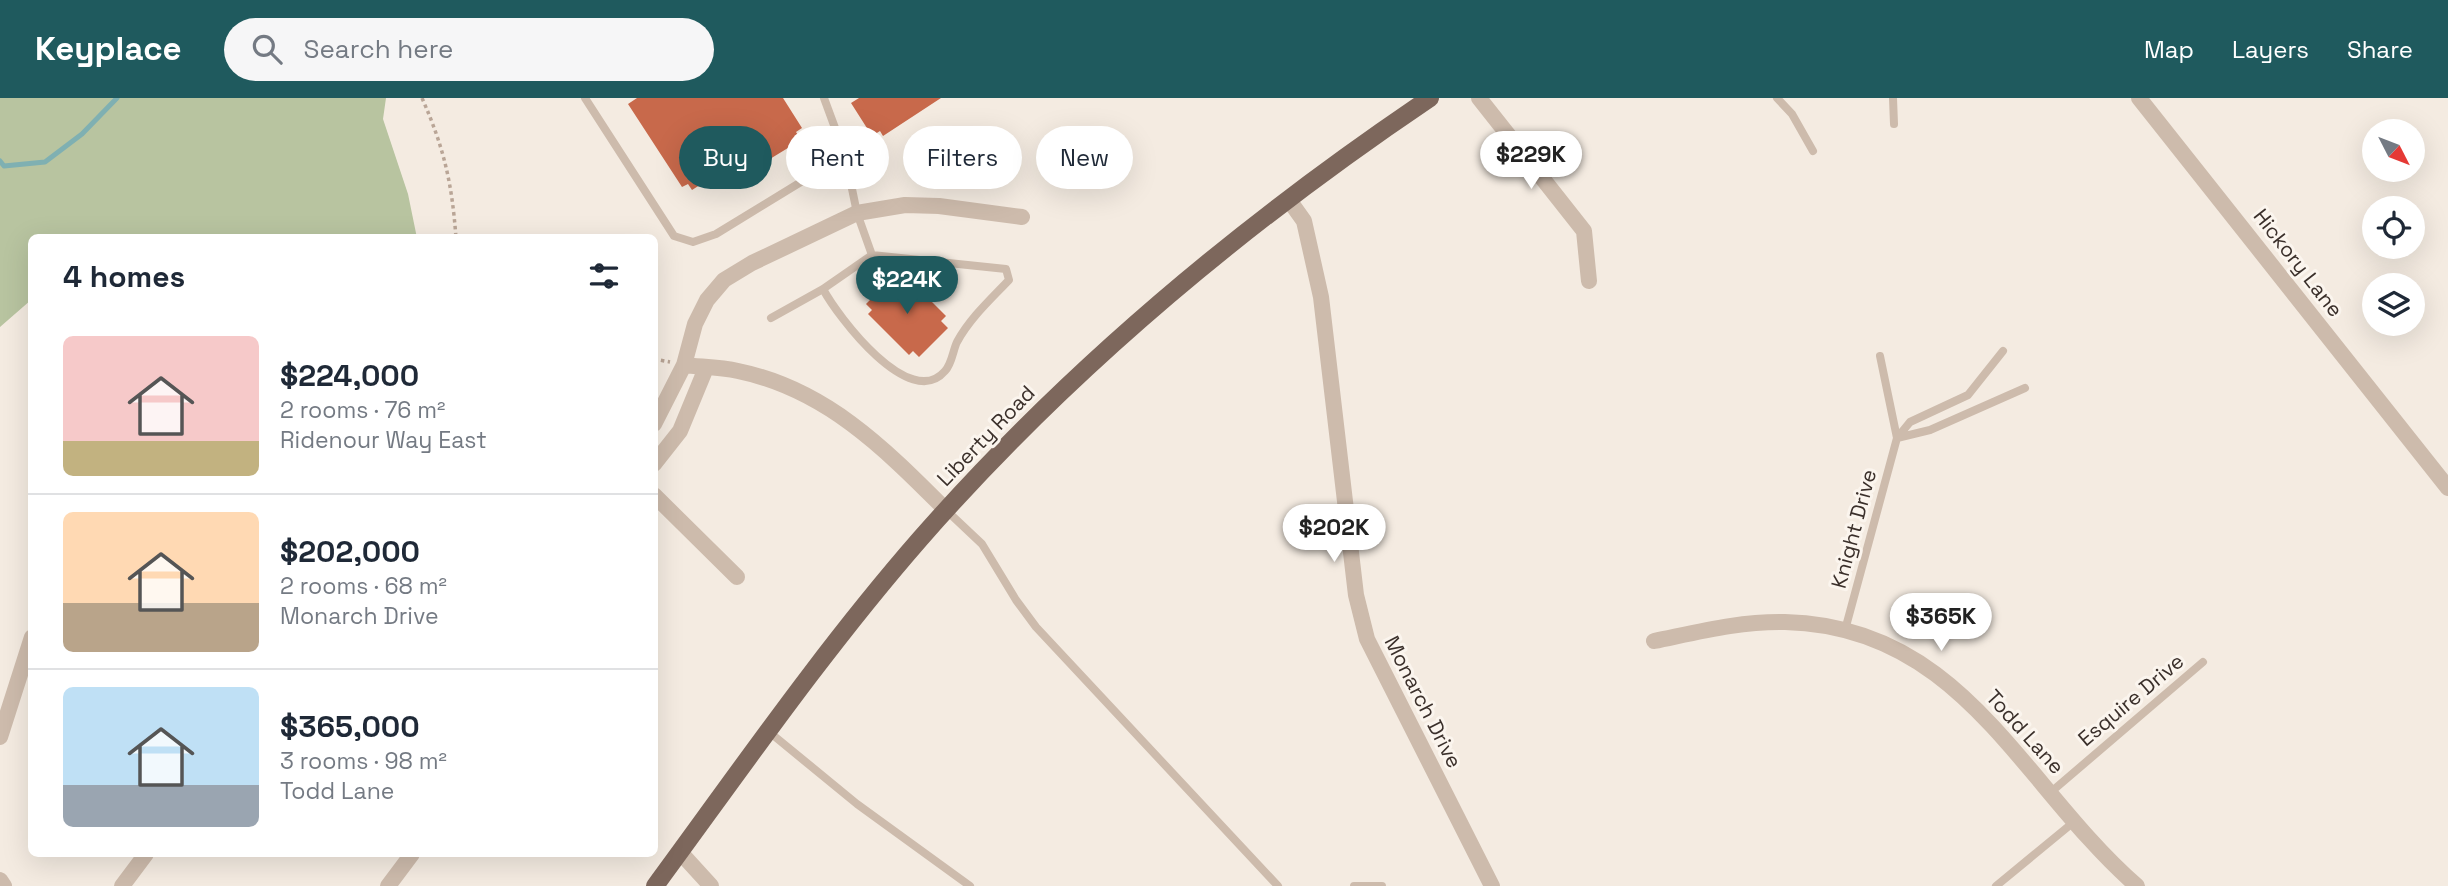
<!DOCTYPE html>
<meta charset="utf-8">
<style>
body{margin:0;font-family:"Space Grotesk",sans-serif;background:#f6f6f7;color:#1f2937;height:100vh;display:flex;flex-direction:column;font-size:26px;white-space:nowrap}
*{box-sizing:border-box;margin:0}
p{font-size:23px;color:#747a83}
.icon{flex:none;width:38px;height:38px;fill:none;stroke:currentColor;stroke-width:2;stroke-linecap:round;stroke-linejoin:round}
.map{position:relative;flex:1;overflow:hidden}
.side{position:absolute;left:28px;top:136px;width:630px;height:623px;display:flex;flex-direction:column;background:#fff;border-radius:10px;box-shadow:0 7px 28px #0002}
.side>*{flex:none}
.top-card{position:absolute;left:679px;top:28px;width:665px;height:63px;display:flex;gap:14px}
.needle{width:46px;rotate:132deg}
.fabs{position:absolute;left:2362px;top:21px;display:grid;gap:14px}
.fabs a{display:grid;place-items:center;width:63px;height:63px;border-radius:50%;background:#fff;box-shadow:0 7px 28px #0002;font-size:35px}
.price{position:absolute;translate:-50% -60px;padding:0 16px;border-radius:24px;background:#fff;color:#222;font-size:23px;line-height:46px;filter:drop-shadow(0 2px 4px #0008)}
.price::after{content:'';position:absolute;left:50%;top:42px;width:21px;height:16px;margin-left:-10px;background:inherit;clip-path:polygon(0 0,100% 0,50% 100%)}
.price.active{background:#1f5a5e;color:#fff}
ul{padding:0;list-style:none}
li{display:flex;align-items:center;gap:21px;height:175px;padding:0 35px}
li+li{border-top:2px solid #e0e1e3}
li span{display:grid;place-items:center;flex:none;width:196px;height:140px;border-radius:10px;color:#555}
li>.icon{margin-inline-start:auto}
span .icon{width:84px;height:84px;fill:#fffc;stroke-width:1}
li b{font-size:30px}
h2{display:flex;justify-content:space-between;align-items:center;height:84px;padding:0 35px;font-size:30px}
.chip{padding:0 24px;border-radius:32px;background:#fff;box-shadow:0 7px 28px #0002;font-size:24px;line-height:63px}
.chip.active{background:#1f5a5e;color:#fff}
header{display:flex;align-items:center;gap:42px;box-sizing:border-box;height:98px;padding:0 35px;background:#1f5a5e;color:#fff}
header strong{font-size:33px}
nav{display:flex;gap:38px;margin-inline-start:auto;font-size:24px}
.search{width:490px;height:63px;background:#f6f6f7;display:flex;align-items:center;gap:18px;box-sizing:border-box;padding:0 24px;border-radius:38px;color:#747a83;font-size:26px}
.map>svg:first-child{display:block}
.green{fill:#b8c4a0}
.lines{fill:none;stroke-linecap:round;stroke-linejoin:round}
.stream{stroke:#7fb0b2;stroke-width:5}
.building{fill:#c8694b}
.path{stroke:#b9a596;stroke-width:3.5;stroke-dasharray:3.5 3.5;stroke-linecap:butt}
.service{stroke:#cdbbac;stroke-width:8}
.minor{stroke:#cdbbac;stroke-width:16}
.primary{stroke:#7d675c;stroke-width:18}
.labels{text-anchor:middle;stroke-width:6;stroke-linejoin:round;paint-order:stroke}
.street-label{font-size:21px;fill:#3b302b;stroke:#fbf5ee}
</style>
<header>
<strong>Keyplace</strong>
<div class="search"><svg class="icon" aria-label="search" viewBox="0 0 24 24"><circle cx="10" cy="10" r="6"/><path d="M15 15l6 6"/></svg>Search here</div>
<nav><a>Map</a><a>Layers</a><a>Share</a></nav>
</header>
<div class="map">
<svg width="2448" height="788" viewBox="0 0 2448 788">
<rect width="100%" height="100%" fill="#f4ebe1"/>
<path class="green" d="M0 0H386L383 21 408 96 417 140H32L31 202 0 229Z"/>
<g class="lines">
<path class="stream" d="M0 63 4 68 45 64 82 36 117 0"/>
</g>
<path class="building" d="M637 0H783L802 30 796 34 801 42 765 64 761 58 755 62 746 47 723 61 728 69 692 92 688 86 682 89 628 6Z
M859 0H941L883 38 880 33 872 38 851 5Z
M894 178 900 184 906 178 946 218 941 223 948 230 919 259 913 253 909 257 868 216 872 212 866 206Z"/>
<g class="lines">
<path class="path" d="M422 0C444 50 452 85 456 140
M654 261 670 264"/>
<path class="service" d="M585 0 674 138 693 144 716 136 845 57
M824 0 845 57 857 115 872 157
M1777 0 1792 16 1813 53
M1893 0 1894 26
M771 220 823 191 872 157 1006 171 1009 182C991 201 970 220 957 244 953 252 952 266 945 273 910 314 838 219 823 191
M1880 258 1897 340
M1897 340 1930 332 2025 290
M946 412 982 446 1016 502 1036 529 1278 788
M1845 532 1897 340 1910 324 1968 297 2003 253
M768 633 857 706 970 788
M2051 694 2203 564
M1354 788H1382
M1996 788 2075 723"/>
<path class="minor" d="M1479 0 1584 133 1589 183
M2139 0 2448 390
M1289 102 1304 123 1321 199 1356 497 1367 541 1492 788
M684 267C701 269 720 269 738 273 826 291 885 351 946 412
M654 326 684 267 695 226 707 202 724 182 752 165 857 115 905 107 939 108 1022 119
M654 366 680 333 706 270
M654 397 737 479
M1654 543C1698 534 1740 523 1785 524 1963 528 2021 687 2137 788
M0 639 32 539
M680 754 711 788
M0 782 4 788
M122 788 146 756
M388 788 412 756"/>
<path class="primary" d="M655 788C741 671 824 551 920 441 1068 272 1243 126 1430 0"/>
</g>
<g class="labels">
<g class="street-label">
<text transform="translate(2298 165) rotate(52)" y="7">Hickory Lane</text>
<text transform="translate(986 338) rotate(-46)" y="7">Liberty Road</text>
<text transform="translate(1854 431) rotate(-75)" y="7">Knight Drive</text>
<text transform="translate(2131 602) rotate(-40)" y="7">Esquire Drive</text>
<text transform="translate(1423 604) rotate(63)" y="7">Monarch Drive</text>
<text transform="translate(2025 634) rotate(48)" y="7">Todd Lane</text>
</g>
</g>
</svg>
<div class="fabs">
<a><svg class="needle" viewBox="-14 -14 28 28"><path d="M0-13l5 13h-10z" fill="#e53935"/><path d="M0 13l5-13h-10z" fill="#747a83"/></svg></a>
<a><svg class="icon" aria-label="locate" viewBox="0 0 24 24"><circle cx="12" cy="12" r="6"/><path d="M12 2v4M12 18v4M2 12h4M18 12h4"/></svg></a>
<a><svg class="icon" aria-label="layers" viewBox="0 0 24 24"><path d="M12 4l9 5-9 5-9-5zM3 14l9 5 9-5"/></svg></a>
</div>
<b class="price" style="left:1531px;top:93px">$229K</b>
<b class="price active" style="left:907px;top:218px">$224K</b>
<b class="price" style="left:1334px;top:466px">$202K</b>
<b class="price" style="left:1941px;top:555px">$365K</b>
<div class="top-card">
<a class="chip active">Buy</a>
<a class="chip">Rent</a>
<a class="chip">Filters</a>
<a class="chip">New</a>
</div>
<section class="side">
<h2>4 homes<svg class="icon" aria-label="filters" viewBox="0 0 24 24"><path d="M4 7h16M4 17h16"/><circle cx="9" cy="7" r="2"/><circle cx="15" cy="17" r="2"/></svg></h2>
<ul>
<li><span style="background:linear-gradient(#f6c9c9 75%,#c2b280 0)"><svg class="icon" aria-label="home" viewBox="0 0 24 24"><path d="M3 11l9-7 9 7M6 9v11h12V9"/></svg></span><div><b>$224,000</b><p>2 rooms · 76 m²</p><p>Ridenour Way East</p></div></li>
<li><span style="background:linear-gradient(#ffd9b3 65%,#b9a48a 0)"><svg class="icon" aria-label="home" viewBox="0 0 24 24"><path d="M3 11l9-7 9 7M6 9v11h12V9"/></svg></span><div><b>$202,000</b><p>2 rooms · 68 m²</p><p>Monarch Drive</p></div></li>
<li><span style="background:linear-gradient(#bfe0f5 70%,#9aa5b1 0)"><svg class="icon" aria-label="home" viewBox="0 0 24 24"><path d="M3 11l9-7 9 7M6 9v11h12V9"/></svg></span><div><b>$365,000</b><p>3 rooms · 98 m²</p><p>Todd Lane</p></div></li>
</ul>
</section>
</div>
